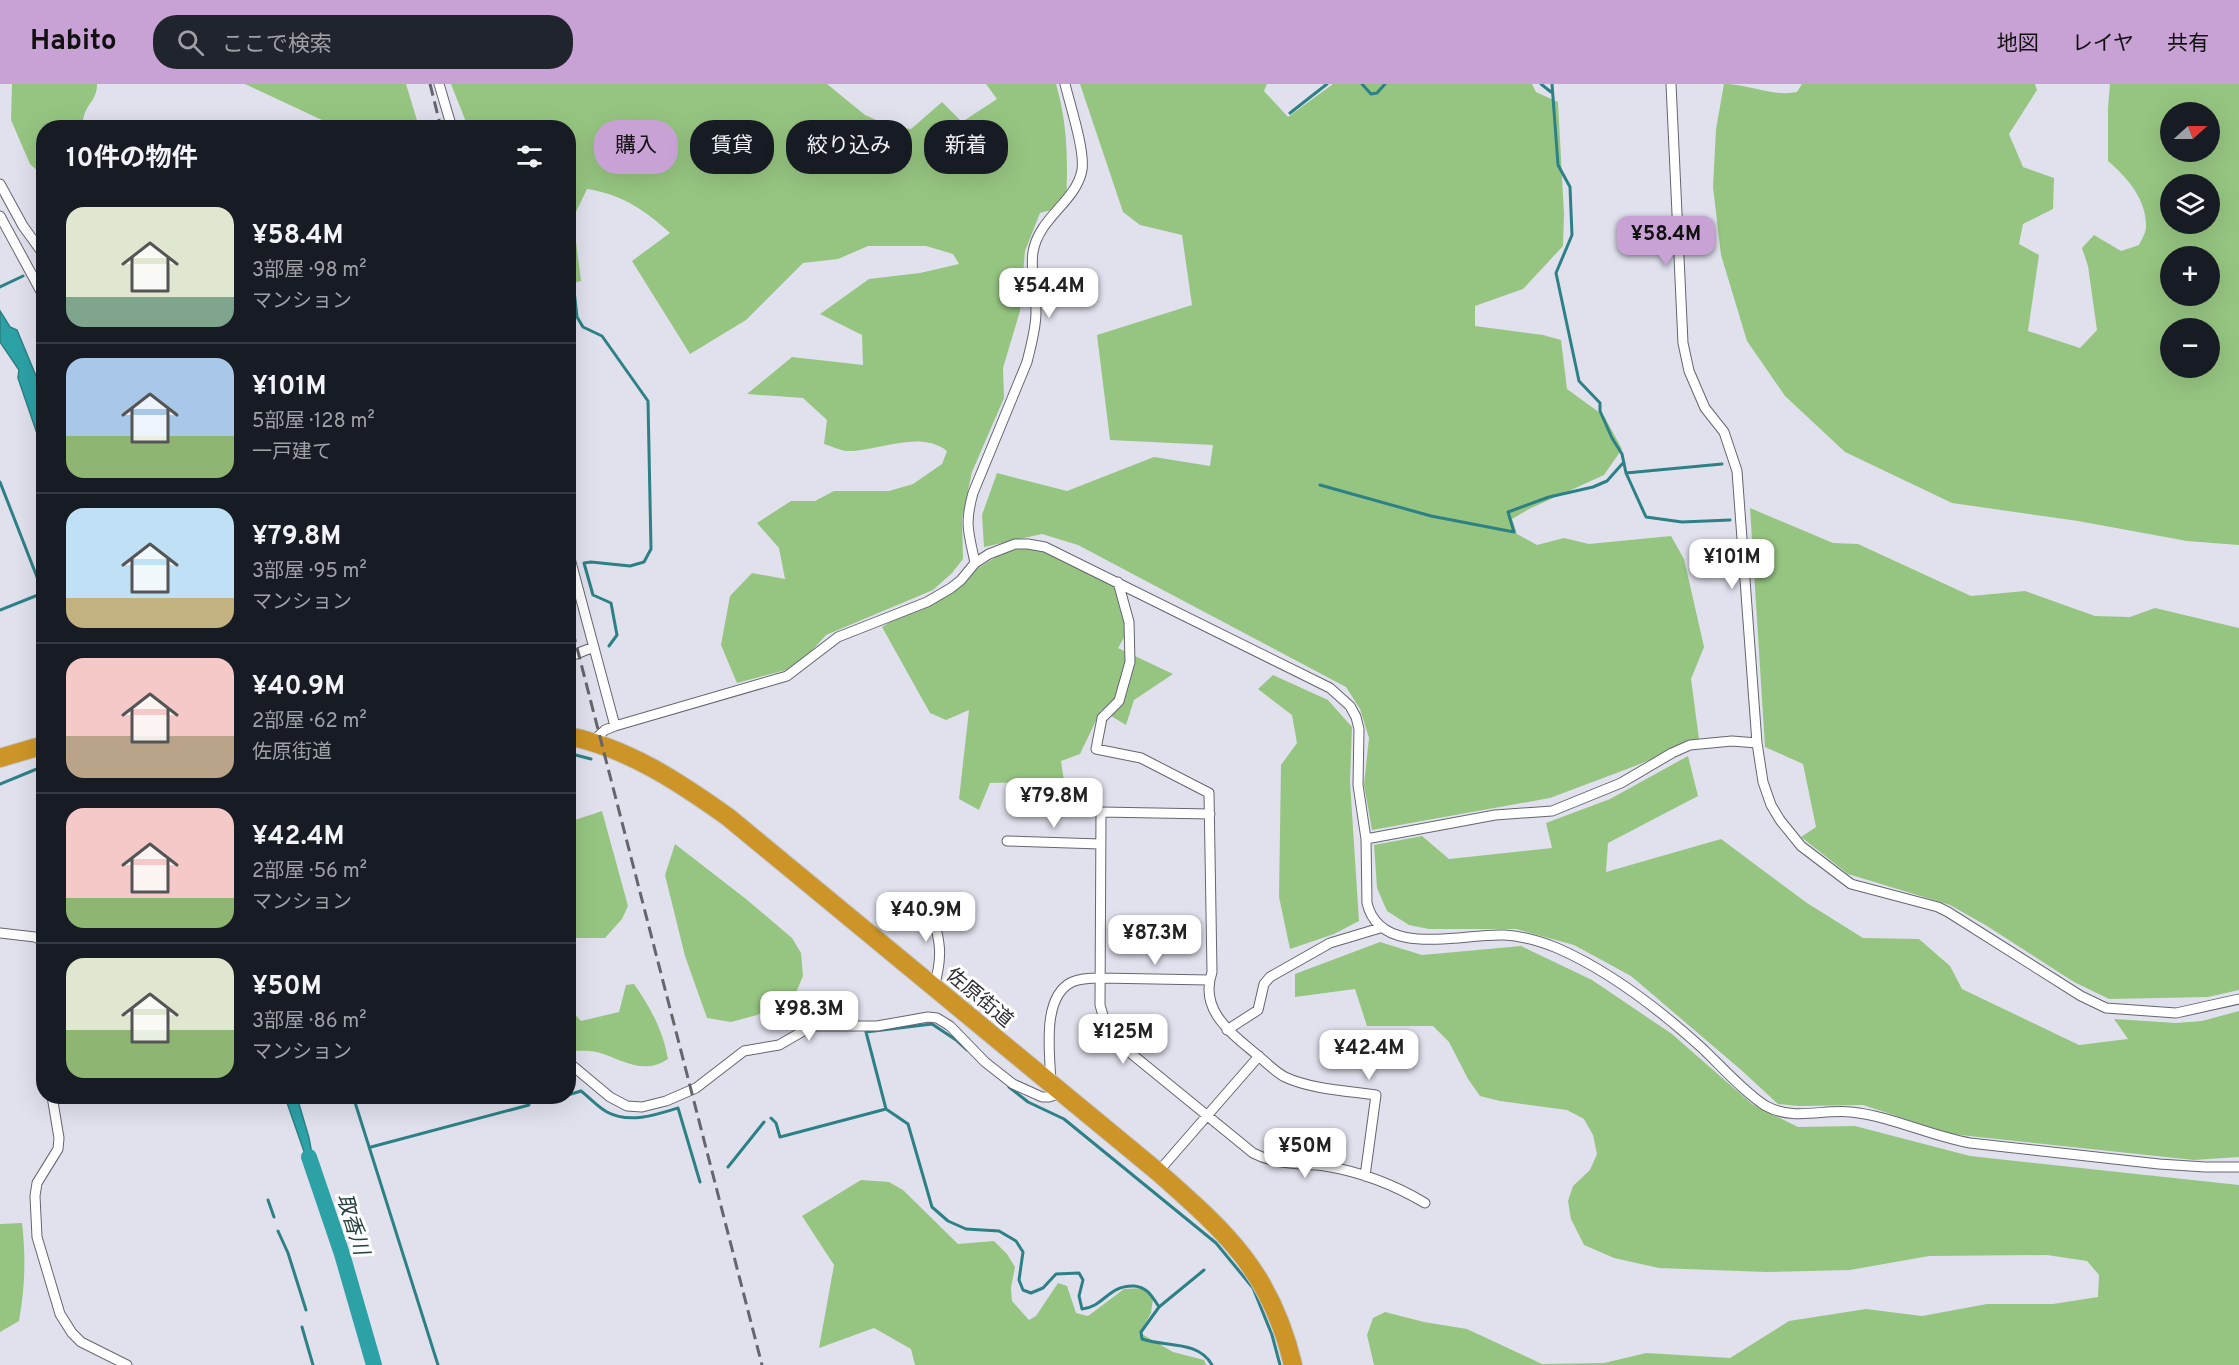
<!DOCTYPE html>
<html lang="ja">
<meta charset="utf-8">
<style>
body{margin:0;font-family:Overpass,"Noto Sans JP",sans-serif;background:#20242c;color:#f1f3f6;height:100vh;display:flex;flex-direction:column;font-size:22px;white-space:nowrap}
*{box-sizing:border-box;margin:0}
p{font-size:20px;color:#9ea1a6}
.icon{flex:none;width:33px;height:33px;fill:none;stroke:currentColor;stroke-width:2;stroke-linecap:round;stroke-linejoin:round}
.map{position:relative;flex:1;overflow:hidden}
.sheet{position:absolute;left:36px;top:36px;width:540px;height:984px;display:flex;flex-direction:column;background:#171b24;border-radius:24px;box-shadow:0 6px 24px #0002}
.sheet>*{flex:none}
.guide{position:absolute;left:594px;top:36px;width:570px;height:54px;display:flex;gap:12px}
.needle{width:39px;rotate:69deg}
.fabs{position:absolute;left:2160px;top:18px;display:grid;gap:12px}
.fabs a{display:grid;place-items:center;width:60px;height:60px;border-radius:50%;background:#171b24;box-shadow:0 6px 24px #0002;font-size:30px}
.price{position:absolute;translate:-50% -51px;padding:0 14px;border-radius:12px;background:#fff;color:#222;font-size:20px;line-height:39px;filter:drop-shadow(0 2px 3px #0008)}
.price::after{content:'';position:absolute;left:50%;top:36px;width:18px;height:14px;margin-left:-9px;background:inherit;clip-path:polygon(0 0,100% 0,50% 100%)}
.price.current{background:#c8a2d5;color:#111}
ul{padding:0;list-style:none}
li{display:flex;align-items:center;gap:18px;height:150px;padding:0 30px}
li+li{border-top:2px solid #363941}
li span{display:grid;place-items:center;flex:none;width:168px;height:120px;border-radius:18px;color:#555}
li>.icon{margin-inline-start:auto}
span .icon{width:72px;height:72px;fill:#fffc;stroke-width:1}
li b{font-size:26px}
h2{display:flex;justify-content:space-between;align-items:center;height:72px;padding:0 30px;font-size:26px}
.tag{padding:0 21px;border-radius:24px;background:#171b24;box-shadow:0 6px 24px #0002;font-size:21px;line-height:54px}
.tag.current{background:#c8a2d5;color:#111}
header{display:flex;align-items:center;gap:36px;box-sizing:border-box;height:84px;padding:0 30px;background:#c8a2d5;color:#111}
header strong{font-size:28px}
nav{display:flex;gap:33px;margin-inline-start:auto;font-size:21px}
.search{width:420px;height:54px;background:#20242c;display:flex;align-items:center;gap:15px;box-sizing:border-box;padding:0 21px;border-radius:24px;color:#9ea1a6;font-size:22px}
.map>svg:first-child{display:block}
.green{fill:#96c581;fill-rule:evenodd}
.water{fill:#2ca2a7;stroke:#2d8085;stroke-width:1.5}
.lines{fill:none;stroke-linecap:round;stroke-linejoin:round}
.stream{stroke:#2d8085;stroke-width:3}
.river{stroke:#2ca2a7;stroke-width:16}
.street-casing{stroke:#646670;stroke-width:11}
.highway-casing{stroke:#c1c1c2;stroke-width:20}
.street{stroke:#fff;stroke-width:9}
.highway{stroke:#cd9527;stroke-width:18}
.rail{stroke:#65666c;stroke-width:3;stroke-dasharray:12 6;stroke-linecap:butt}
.labels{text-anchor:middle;stroke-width:6;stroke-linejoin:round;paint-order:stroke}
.street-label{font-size:20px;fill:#303135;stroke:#fff}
.water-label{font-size:21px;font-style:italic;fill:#263f40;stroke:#fff}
</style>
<header>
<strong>Habito</strong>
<div class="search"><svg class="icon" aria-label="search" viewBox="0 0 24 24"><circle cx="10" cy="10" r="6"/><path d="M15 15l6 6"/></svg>ここで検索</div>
<nav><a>地図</a><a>レイヤ</a><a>共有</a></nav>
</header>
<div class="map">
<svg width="2239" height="1281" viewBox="0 0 2239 1281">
<rect width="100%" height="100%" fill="#e0e1ed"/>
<path class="green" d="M12 0H97C97 20 82 20 83 43L44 44 43 92 30 80 11 36Z
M245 0H406L419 43H337Z
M451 0H827L865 31 890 42 911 45 942 18 962 38 997 15 986 0H1056C1068 40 1068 81 1066 122L1040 129 1025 167 1020 227 1003 284 1004 314 972 388 962 434 963 475 952 489 933 506 826 551 807 572 786 586 737 599 721 561 730 512 752 489 785 495 779 464 757 439 791 417H815L834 407H889L913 400 942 380 947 367C920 345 877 368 846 367 839 366 831 362 824 360L827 336 803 314 747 310 792 273 863 281 862 251 820 230 869 195 920 189 959 180 953 170 926 162H868L838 175 803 179 746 236 690 270 632 177 670 149C645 126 621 110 587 105L573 134 581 197 569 200 568 44 468 43Z
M1080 0H1267L1264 7 1288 33 1333 0H1532L1536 8 1558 18 1564 130 1563 162 1523 205 1475 222V242L1543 251 1561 256 1567 305 1604 332 1622 365 1604 391 1529 425 1512 435 1517 450 1537 461 1564 454 1589 460 1671 452 1684 475 1704 563 1691 595 1699 655 1635 682 1550 714 1372 746 1364 701 1369 654 1360 625 1346 603 1078 461 1042 450 984 463 982 431 997 389 1067 407 1154 373 1210 382 1213 361 1110 356 1097 251 1192 221 1182 151 1140 141 1123 128Z
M1724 0C1749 0 1773 13 1797 8L1802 0H2035L2037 6 2009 50 2023 83 2054 94 2053 125 2023 140 2019 160 2039 171 2028 247 2080 264 2097 246 2088 182 2082 164 2094 151 2121 167 2139 161C2141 156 2146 149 2146 143 2147 116 2127 93 2108 77V24L2110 0H2239V461L2187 457 2078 437 1952 419 1845 368 1785 312 1747 257 1721 171 1713 103 1716 45ZM2170 28H2210V68H2170ZM2170 100H2210V140H2170ZM2170 172H2210V212H2170ZM2170 244H2210V284H2170Z
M1750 424 1833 459 1858 460 1971 512 2025 507 2095 532 2130 533 2155 524 2239 544V906L2208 913 2109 915 2074 898 1987 842 1950 821 1848 790 1801 753 1816 743 1803 680 1765 663Z
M1022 464 1059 470 1116 503 1129 545 1118 564 1173 590 1134 616 1126 641 1101 626 1080 670 1061 677 1064 697 990 699 979 726 959 715 969 626 946 636 930 629 882 543 1001 470Z
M1273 591 1328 616 1352 643 1350 698 1359 837 1334 850 1290 865 1279 813 1281 681 1297 659 1292 631 1258 605Z
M1688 672 1698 712 1608 759 1606 788 1721 755 1807 819 1863 854 1919 855 1950 882 1962 905 2079 961 2128 955 2114 935 2176 939 2202 937 2239 927V1073L2194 1076 1951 1050 1863 1021 1799 1022 1778 1020 1740 985 1631 892 1574 861 1516 845H1429L1409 841 1387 827 1377 804 1374 761 1422 752 1449 775 1552 764 1546 739 1610 715Z
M602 727 628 822 622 835 605 854H569V738Z
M675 760 746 815 792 854 801 869 803 892 795 911 757 931 731 938 707 934 685 872 665 791Z
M1380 858 1422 871 1521 862 1592 896 1672 950 1752 1020 1798 1043 1855 1042 1970 1072 2239 1101V1281H1374L1367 1251 1373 1234 1385 1228 1424 1238 1467 1245 1542 1280 1604 1279 1646 1269 1730 1274 1789 1237 1866 1225 1922 1232 1987 1220H2053L2098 1213 2099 1191 2087 1177 2047 1171 1929 1172 1850 1186 1766 1188 1659 1184 1614 1174 1584 1161 1571 1135 1568 1117 1573 1102 1590 1086 1597 1070 1593 1051 1584 1035 1567 1026 1500 1017 1480 1012 1468 995 1449 958 1433 942H1367L1355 905 1295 913V890Z
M634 900C651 924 663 947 668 975 642 992 622 975 597 968 588 966 577 967 569 967V924L581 937 619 928 626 901Z
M861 1096 889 1098 903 1106 958 1160 994 1157 1007 1170 1015 1183 1011 1204 1012 1217 1029 1236 1036 1232 1058 1199 1067 1202 1076 1229 1088 1232 1124 1205 1144 1204 1153 1215 1151 1229 1140 1249 1173 1268 1204 1276 1206 1281H915L911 1265 874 1244 819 1264 834 1181 802 1132Z
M22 1139C26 1173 25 1204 19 1237L0 1248V1140Z"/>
<path class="water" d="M0 227 10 243 17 246 43 309V367L18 294 19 286 0 258Z
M285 1013H297L309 1054 316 1092 307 1076Z"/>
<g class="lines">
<path class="stream" d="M1362 0 1371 10 1377 9 1385 0
M1541 0 1551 8
M1552 0 1558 81 1570 103 1572 151 1556 189 1579 297 1600 319V327L1612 354 1622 370 1626 389 1646 433 1682 438 1730 436
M1290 29 1327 0
M38 184 44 181
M0 203 23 192
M574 206 577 233 583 243 602 252 648 317 651 465 644 478 630 482 591 478 584 479 593 511 611 519 617 551 609 562
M1626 389 1722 380
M0 398 44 511
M1320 401 1431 432 1514 448 1508 428 1549 413 1593 403 1607 397 1623 379
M0 526 43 509
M568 590 571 588
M568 669 591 675
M0 700 44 682
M1009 1003 1028 1018 1064 1035 1216 1159 1253 1204 1272 1251 1280 1281
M568 1011 581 1007C590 1014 598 1023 607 1028 629 1040 656 1031 678 1024L700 1098
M353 1012 438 1281
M544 1017 561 1012
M886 1025 908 1040 932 1123 948 1137 966 1145 999 1147 1016 1157 1023 1168 1019 1196 1023 1206 1031 1209 1043 1204 1056 1190 1079 1189 1083 1196 1079 1212 1082 1225C1104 1223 1108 1201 1134 1202 1147 1203 1152 1212 1159 1223L1141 1248 1142 1255C1164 1263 1199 1256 1212 1281
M771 1034 776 1039 780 1053 886 1025 866 948 932 940 956 956 967 966
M371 1063 529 1021
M728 1083 764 1038
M268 1116 274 1133
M278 1147 288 1169 306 1226
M1159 1223 1204 1186
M302 1243 313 1281"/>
<path class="river" d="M309 1073 342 1170 374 1281"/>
<g class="street-casing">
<path id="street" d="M439 0 452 44
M1671 0 1683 259 1689 287 1705 324 1724 348 1737 387 1757 659 1763 698 1771 721 1780 736 1801 762 1851 800 1938 823 1948 828 2081 912 2106 924 2176 929 2239 915
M0 100 23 142 44 171
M0 132 44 213
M568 467 615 642
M975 479C969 449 964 441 973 409L1027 278C1031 261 1036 245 1036 228 1036 208 1030 187 1033 168 1039 133 1076 118 1082 86 1085 66 1070 21 1065 0
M1118 498 1129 538 1130 578 1119 617 1102 634 1096 665 1141 674 1209 709 1212 888C1199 926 1230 948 1256 970 1265 977 1275 988 1285 993 1310 1005 1348 1007 1376 1011L1365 1092
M568 573 594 563
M593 657 605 646 615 642 787 592 838 553 927 518 951 504 961 496 975 479 989 470 1015 460H1028L1045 463 1330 604 1350 622 1356 633 1359 645 1358 701 1366 755 1367 819C1380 875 1463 849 1504 851 1523 852 1540 857 1557 864 1610 887 1660 926 1702 964 1720 981 1747 1011 1766 1022 1793 1037 1823 1025 1851 1028 1891 1032 1930 1052 1970 1059L2159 1080 2205 1083H2239
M1210 730 1101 728 1100 921 1106 942 1117 958 1253 1069C1276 1081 1299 1079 1325 1082 1362 1088 1393 1100 1425 1119
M1366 755 1495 731 1552 727 1621 699 1672 669 1690 661 1732 657 1757 659
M1007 757 1100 760
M929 816C938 853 945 865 934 903
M0 849 35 853 44 858
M1227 946 1258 926 1264 900 1270 893 1330 859 1380 844
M568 978 610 1013 627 1022 642 1023 666 1017 696 1004 744 967 779 961 812 942H877L928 933 937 934 950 942 985 978 1013 1000 1042 1013H1049L1062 1009
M1051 999C1050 970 1041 913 1072 898 1081 894 1091 894 1100 894L1209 896
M52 1012 59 1054 58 1065 37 1099 35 1112 37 1153 60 1230 72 1249 81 1258 127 1281
M1158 1088 1259 972"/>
</g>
<g class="highway-casing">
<path id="highway" d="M568 652C628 664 679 698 728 733L1158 1088C1227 1149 1271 1188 1293 1281
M0 674 44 661"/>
</g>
<use href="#street" class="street"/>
<use href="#highway" class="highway"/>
<path class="rail" d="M430 0 441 44
M568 529 762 1281"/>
</g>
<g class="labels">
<g class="street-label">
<text transform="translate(980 913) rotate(40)" y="7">佐原街道</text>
</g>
<g class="water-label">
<text transform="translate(353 1140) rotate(73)" y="7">取香川</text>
</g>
</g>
</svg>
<div class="fabs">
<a><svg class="needle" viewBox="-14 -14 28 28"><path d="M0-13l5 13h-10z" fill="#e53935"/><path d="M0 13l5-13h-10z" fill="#9ea1a6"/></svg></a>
<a><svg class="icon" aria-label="layers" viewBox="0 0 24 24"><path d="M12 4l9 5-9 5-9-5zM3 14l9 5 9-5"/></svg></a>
<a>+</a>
<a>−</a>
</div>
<b class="price current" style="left:1666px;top:183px">¥58.4M</b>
<b class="price" style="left:1049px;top:235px">¥54.4M</b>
<b class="price" style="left:1732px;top:506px">¥101M</b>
<b class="price" style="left:1054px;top:745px">¥79.8M</b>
<b class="price" style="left:926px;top:859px">¥40.9M</b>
<b class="price" style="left:1155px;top:882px">¥87.3M</b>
<b class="price" style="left:809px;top:958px">¥98.3M</b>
<b class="price" style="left:1123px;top:981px">¥125M</b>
<b class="price" style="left:1369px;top:997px">¥42.4M</b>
<b class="price" style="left:1305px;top:1095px">¥50M</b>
<div class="guide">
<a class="tag current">購入</a>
<a class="tag">賃貸</a>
<a class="tag">絞り込み</a>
<a class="tag">新着</a>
</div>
<section class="sheet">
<h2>10件の物件<svg class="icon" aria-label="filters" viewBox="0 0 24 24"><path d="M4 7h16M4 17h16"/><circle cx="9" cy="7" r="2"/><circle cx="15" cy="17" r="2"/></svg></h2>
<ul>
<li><span style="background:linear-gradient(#dfe7d0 75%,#7fa58c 0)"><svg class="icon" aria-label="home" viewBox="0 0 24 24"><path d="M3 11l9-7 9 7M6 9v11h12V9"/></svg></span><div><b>¥58.4M</b><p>3部屋 · 98 m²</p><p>マンション</p></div></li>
<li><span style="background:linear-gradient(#a9c7e8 65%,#8fb573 0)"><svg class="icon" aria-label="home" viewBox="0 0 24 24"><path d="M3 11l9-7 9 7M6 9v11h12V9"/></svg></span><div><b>¥101M</b><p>5部屋 · 128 m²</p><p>一戸建て</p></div></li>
<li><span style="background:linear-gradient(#bfe0f5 75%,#c2b280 0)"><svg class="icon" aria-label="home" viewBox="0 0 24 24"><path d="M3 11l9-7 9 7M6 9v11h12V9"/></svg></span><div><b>¥79.8M</b><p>3部屋 · 95 m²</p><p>マンション</p></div></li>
<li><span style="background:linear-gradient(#f6c9c9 65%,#b9a48a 0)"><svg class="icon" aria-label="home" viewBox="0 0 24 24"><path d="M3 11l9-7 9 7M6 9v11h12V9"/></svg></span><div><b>¥40.9M</b><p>2部屋 · 62 m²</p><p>佐原街道</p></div></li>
<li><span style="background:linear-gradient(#f6c9c9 75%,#8fb573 0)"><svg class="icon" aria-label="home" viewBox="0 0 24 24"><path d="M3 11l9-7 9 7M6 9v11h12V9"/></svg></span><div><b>¥42.4M</b><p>2部屋 · 56 m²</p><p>マンション</p></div></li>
<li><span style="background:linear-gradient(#dfe7d0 60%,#8fb573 0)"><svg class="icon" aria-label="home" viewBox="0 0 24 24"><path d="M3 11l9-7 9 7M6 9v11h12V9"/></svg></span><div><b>¥50M</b><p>3部屋 · 86 m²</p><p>マンション</p></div></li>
</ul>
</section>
</div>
